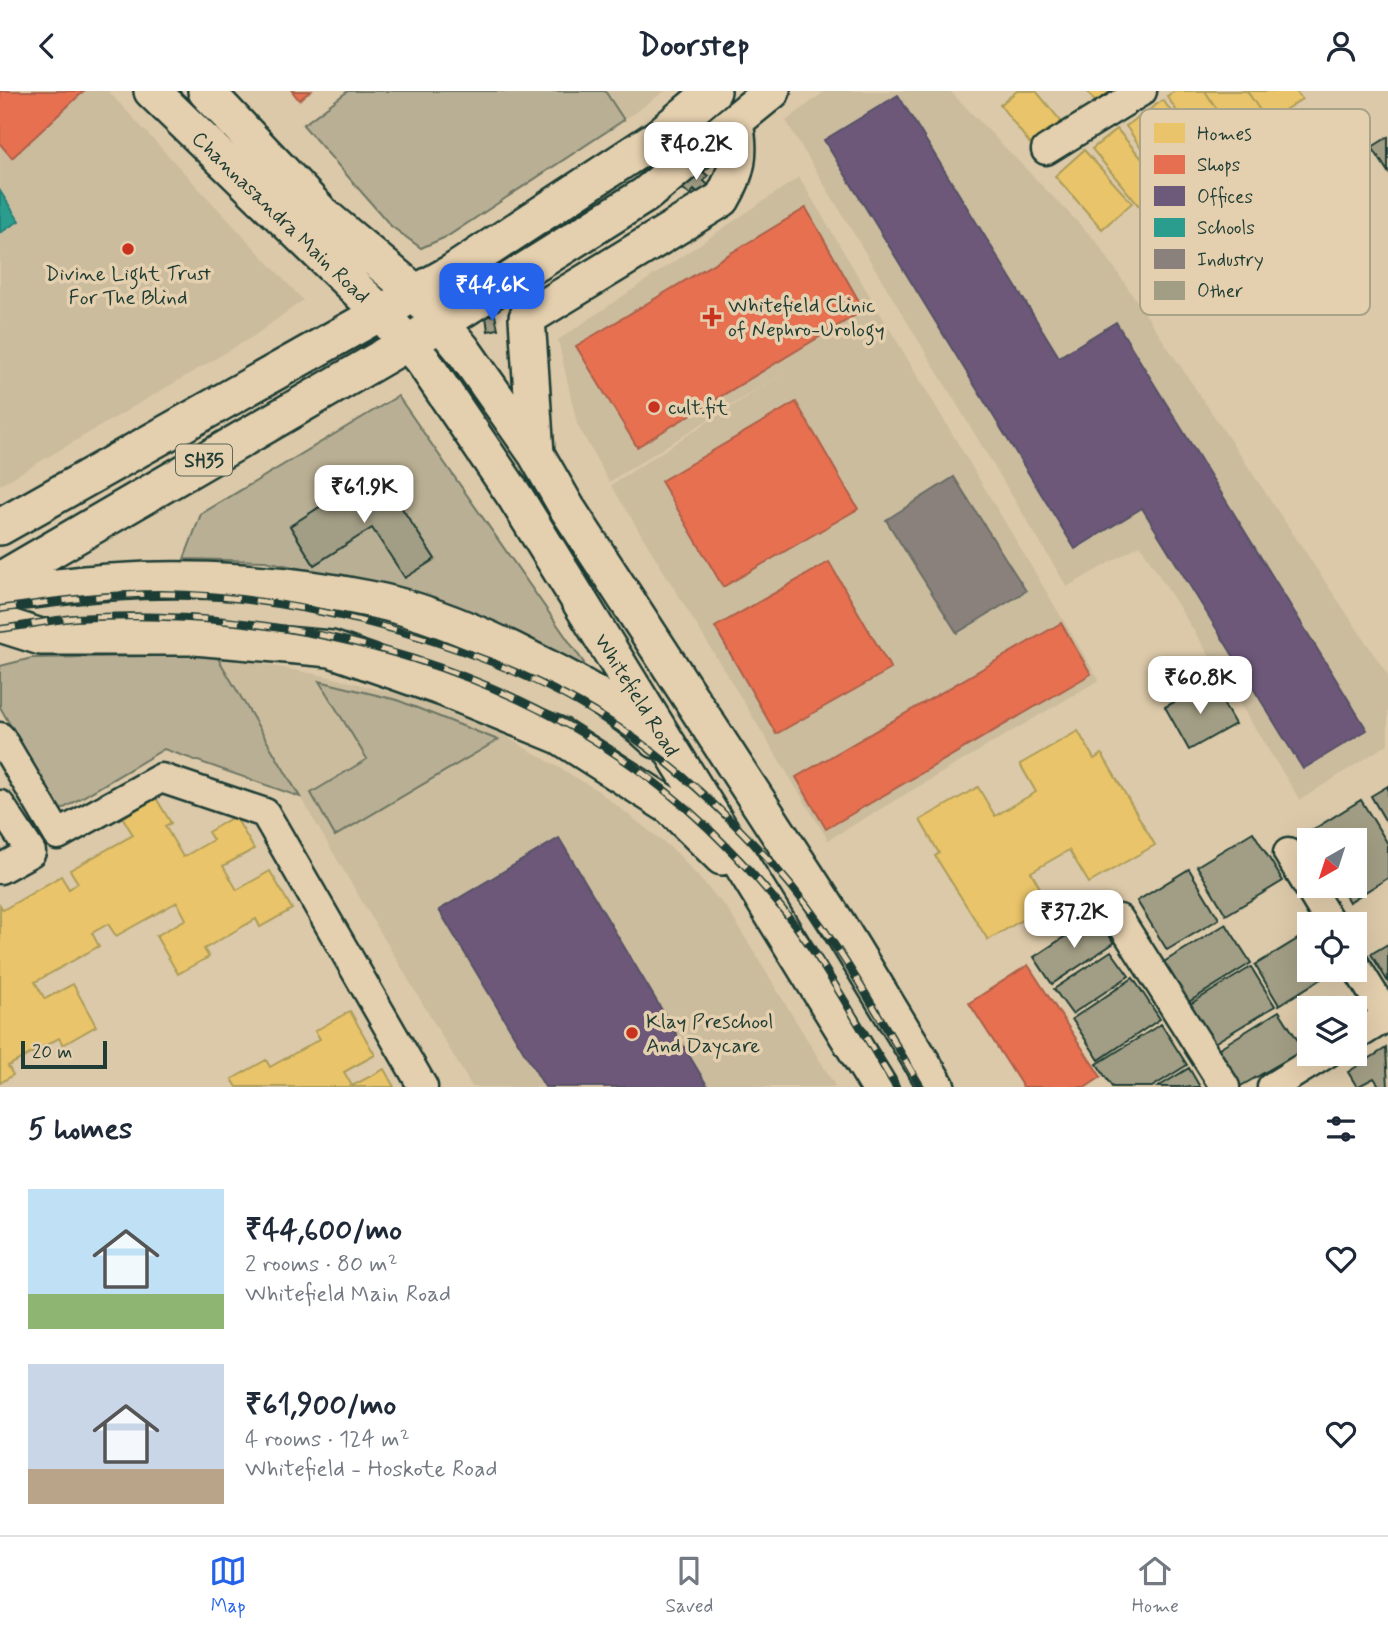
<!DOCTYPE html>
<meta charset="utf-8">
<style>
body{margin:0;font-family:Mynerve,sans-serif;background:#f6f6f7;color:#1f2937;height:100vh;display:flex;flex-direction:column;font-size:26px;white-space:nowrap}
*{box-sizing:border-box;margin:0}
p{font-size:23px;color:#747a83}
.icon{flex:none;width:38px;height:38px;fill:none;stroke:currentColor;stroke-width:2;stroke-linecap:round;stroke-linejoin:round}
.map{position:relative;height:996px;overflow:hidden}
.sheet{display:flex;flex-direction:column;background:#fff;flex:1}
.sheet>*{flex:none}
.needle{width:46px;rotate:219deg}
.tools{position:absolute;left:1297px;top:737px;display:grid;gap:14px}
.tools a{display:grid;place-items:center;width:70px;height:70px;border-radius:0px;background:#fff;box-shadow:0 7px 28px #0002;font-size:35px}
.scale{position:absolute;left:21px;bottom:18px;width:86px;box-sizing:border-box;padding-left:7px;border:4px solid #1f3d34;border-top:0;font-size:19px;line-height:24px;white-space:nowrap;color:#1f3d34;-webkit-text-stroke:5px #e4cfae;paint-order:stroke}
.price{position:absolute;translate:-50% -60px;padding:0 16px;border-radius:14px;background:#fff;color:#222;font-size:23px;line-height:46px;filter:drop-shadow(0 2px 4px #0008)}
.price::after{content:'';position:absolute;left:50%;top:42px;width:21px;height:16px;margin-left:-10px;background:inherit;clip-path:polygon(0 0,100% 0,50% 100%)}
.price.selected{background:#2563eb;color:#fff}
ul{padding:0;list-style:none}
li{display:flex;align-items:center;gap:21px;height:175px;padding:0 28px}
li span{display:grid;place-items:center;flex:none;width:196px;height:140px;border-radius:0px;color:#555}
li>.icon{margin-inline-start:auto}
span .icon{width:84px;height:84px;fill:#fffc;stroke-width:1}
li b{font-size:30px}
h2{display:flex;justify-content:space-between;align-items:center;height:84px;padding:0 28px;font-size:30px}
header{display:flex;justify-content:space-between;align-items:center;height:91px;padding:0 28px;background:#fff;font-size:32px;font-weight:700}
.tab-bar{display:flex;justify-content:space-around;align-items:center;height:98px;border-top:2px solid #e0e1e3;background:#fff;font-size:19px;color:#747a83}
.tab-bar a{display:grid;justify-items:center;gap:4px}
.tab-bar .selected{color:#2563eb}
.map>svg:first-child{display:block}
.built{fill:#cbbc9e}
.green{fill:#b9af94;stroke:#6c7664;stroke-width:2}
.homes{fill:#e9c46a;stroke:#ac9c5a;stroke-width:2}
.shops{fill:#e76f51;stroke:#ab6048;stroke-width:2}
.offices{fill:#6d597a;stroke:#565165;stroke-width:2}
.schools{fill:#2a9d8f;stroke:#278074;stroke-width:2}
.industry{fill:#8a817c;stroke:#6a6d66;stroke-width:2}
.building{fill:#a29e85;stroke:#1f3d34;stroke-width:2}
.lines{fill:none;stroke-linecap:round;stroke-linejoin:round}
.minor-casing{stroke:#1f3d34;stroke-width:33}
.major-casing{stroke:#1f3d34;stroke-width:40}
.minor{stroke:#e4cfae;stroke-width:28}
.major{stroke:#e4cfae;stroke-width:35}
.rail-casing{stroke:#1f3d34;stroke-width:8}
.rail{stroke:#e4cfae;stroke-width:5;stroke-dasharray:16;stroke-linecap:butt}
.poi-dot{fill:#c8321e;stroke:#e4cfae;stroke-width:2.5}
.labels{text-anchor:middle;stroke-width:7;stroke-linejoin:round;paint-order:stroke}
.shield{fill:#e4cfae;stroke:#5a6959;stroke-width:2}
.shield-label{font-size:19px;font-weight:bold;fill:#1f3d34}
.street-label{font-size:21px;fill:#1f3d34;stroke:#e4cfae}
.poi-label{font-size:21px;fill:#1f3d34;stroke:#e4cfae;text-anchor:start}
.key{fill:#e4cfae;stroke:#a9a389;stroke-width:2}
.key-label{font-size:19px;fill:#1f3d34}
</style>
<header><svg class="icon" aria-label="back" viewBox="0 0 24 24"><path d="M15 5l-7 7 7 7"/></svg>Doorstep<svg class="icon" aria-label="person" viewBox="0 0 24 24"><circle cx="12" cy="8" r="4"/><path d="M4 21q1-7 8-7t8 7"/></svg></header>
<div class="map">
<svg width="1388" height="996" viewBox="0 0 1388 996">
<rect width="100%" height="100%" fill="#dcc9a9"/>
<filter id="ink" filterUnits="userSpaceOnUse"><feTurbulence type="fractalNoise" baseFrequency=".0143" numOctaves="2"/><feDisplacementMap in="SourceGraphic" scale="14" xChannelSelector="R" yChannelSelector="G"/><feConvolveMatrix kernelMatrix="1 2 1 2 8 2 1 2 1" color-interpolation-filters="sRGB"/></filter>
<g filter="url(#ink)">
<path class="built" d="M0 0H108L303 209 254 245 0 394Z
M605 0H665L624 29Z
M825 0H950L1097 151 1388 584V653L1300 709 1140 454 1067 496 786 30Z
M799 86 1099 589 828 749 611 394 789 278 609 391 577 333 558 249Z
M216 564 330 586 411 606 500 642 597 699 676 761 729 820 836 996H472Z"/>
<path class="green" d="M348 0H605L624 29 448 145 421 157 391 135 303 34Z
M398 305 584 572 571 577 370 492 265 470 184 468 201 423Z
M216 564 300 706 164 658 59 720 0 616V575L32 567Z
M319 590 397 609 498 649 335 745 311 702 367 668Z"/>
<path class="homes" d="M1017 0H1036L1065 35 1035 59 1000 14Z
M1087 0H1120L1098 15Z
M1175 0H1205L1237 49 1208 68 1167 5Z
M1205 0H1247L1267 30 1237 49Z
M1247 0H1296L1302 8 1267 30Z
M1163 9 1204 67 1166 93 1126 35Z
M1117 38 1164 94 1139 115 1092 58Z
M1084 59 1132 112 1102 138 1055 85Z
M1078 640 1094 668 1102 663 1155 754 1089 792 1069 759 1031 781 1049 813 988 849 935 765 939 762 920 729 978 696 995 725 1036 701 1020 673Z
M156 707 171 732 165 735 183 766 213 749 208 741 235 725 254 758 223 775 237 799 270 780 292 818 260 836 256 828 204 858 209 866 178 883 156 845 186 828 177 811 116 845 108 833 92 842 99 855 35 891 45 908 73 893 96 935 63 954 59 947 8 975 13 984 0 992V814L3 819 61 785 69 798 78 792 70 779 133 744 123 727Z
M350 920 375 964 344 981 352 995 384 978 394 996H237L232 988 266 969 270 976 320 948 315 940Z"/>
<path class="shops" d="M0 0H84L12 67 0 53Z
M292 0H311L299 9Z
M806 117 864 219 637 356 576 255Z
M796 311 858 418 723 496 661 390Z
M829 471 891 578 776 643 715 536Z
M1061 532 1091 583 826 738 796 686Z
M1028 874 1101 986 1086 996H1023L969 912Z"/>
<path class="offices" d="M898 4 1059 266 1116 231 1367 639 1303 678 1142 417 1075 458 824 49Z
M559 747 708 996H545L439 819Z"/>
<path class="schools" d="M0 100 19 130 0 142Z"/>
<path class="industry" d="M954 386 1026 500 957 542 886 429Z"/>
<path class="building" d="M1388 46V81L1372 56Z
M696 75 708 85 704 90 709 95 702 105 694 99 690 104 680 95Z
M495 224 498 238 488 240 486 225Z
M377 379 435 468 405 487 372 437 314 474 290 435Z
M1211 591 1235 633 1189 659 1165 616Z
M1388 695V727L1385 729 1371 705Z
M1361 709 1388 753V787L1349 811 1339 794H1354V749H1310L1306 743Z
M1253 741 1283 790 1226 824 1197 775Z
M1189 778 1219 828 1167 859 1137 810Z
M1096 825 1114 852 1052 893 1034 866Z
M1226 833 1251 872 1187 912 1162 872Z
M1309 841V878H1337L1279 914 1255 874Z
M1388 853V891L1371 863Z
M1111 860 1129 885 1072 923 1054 898Z
M1251 876 1275 915 1211 954 1187 915Z
M1133 887 1160 928 1099 969 1072 928Z
M1279 920 1304 959 1239 996 1216 959Z
M1161 933 1187 974 1152 996H1112L1097 973Z
M1386 957 1388 996H1380L1374 987 1357 996 1348 981Z
M1189 977 1200 996H1158Z"/>
<g class="lines">
<g class="minor-casing">
<path id="minor" d="M1046 59 1142 0
M0 646 58 744 161 687 265 722 423 996
M0 714 31 761 0 778
M1288 762 1331 833
M1119 828 1225 996
M1354 872 1388 927
M1354 946 1388 925
M1272 996 1327 962"/>
</g>
<g class="major-casing">
<path id="major" d="M152 0 381 222 423 270 516 407 879 996
M206 0 323 124 416 202 463 259 536 363 567 417 837 832 937 996
M536 363 527 227 722 108C738 81 741 62 735 32
M0 436 453 181 657 47 713 0
M0 489 440 233 645 104 772 0
M0 502C37 499 74 493 111 491 195 485 286 491 369 508 426 519 481 543 532 569 577 591 620 615 656 649
M0 533 41 546H195L331 558 443 597 560 645 671 716 722 766"/>
</g>
<use href="#minor" class="minor"/>
<use href="#major" class="major"/>
<g class="rail-casing">
<path id="rail" d="M0 518C54 510 108 503 162 503 306 504 502 557 621 638 679 677 729 725 775 776 834 842 876 921 921 996
M0 538C25 535 50 529 75 527 300 514 542 579 708 737 738 766 770 801 795 834 832 884 863 943 896 996"/>
</g>
<use href="#rail" class="rail"/>
</g>
</g>
<g class="poi-dot">
<circle cx="128" cy="158" r="7"/>
<path d="M708.5 215.5h7v7h7v7h-7v7h-7v-7h-7v-7h7z"/>
<circle cx="654" cy="316" r="7"/>
<circle cx="632" cy="942" r="7"/>
</g>
<g class="labels">
<rect class="shield" x="176" y="353.5" width="56" height="31" rx="5"/>
<g class="shield-label">
<text x="204" y="376">SH35</text>
</g>
<g class="street-label">
<text transform="translate(281 126) rotate(44)" y="7">Channasandra Main Road</text>
<text transform="translate(637 604) rotate(58)" y="7">Whitefield Road</text>
</g>
<g class="poi-label">
<text x="128" y="189" text-anchor="middle">Divine Light Trust<tspan x="128" dy="24">For The Blind</tspan></text>
<text x="728" y="221">Whitefield Clinic<tspan x="728" dy="24">of Nephro-Urology</tspan></text>
<text x="668" y="323">cult.fit</text>
<text x="646" y="937">Klay Preschool<tspan x="646" dy="24">And Daycare</tspan></text>
</g>
</g>
<rect x="1140" y="18" width="230" height="206" rx="10" class="key"/>
<rect x="1154" y="32" width="31" height="20" fill="#e9c46a"/>
<rect x="1154" y="64" width="31" height="19" fill="#e76f51"/>
<rect x="1154" y="95" width="31" height="20" fill="#6d597a"/>
<rect x="1154" y="127" width="31" height="19" fill="#2a9d8f"/>
<rect x="1154" y="158" width="31" height="20" fill="#8a817c"/>
<rect x="1154" y="190" width="31" height="19" fill="#a29e85"/>
<g class="key-label">
<text x="1197" y="49">Homes</text>
<text x="1197" y="80">Shops</text>
<text x="1197" y="112">Offices</text>
<text x="1197" y="143">Schools</text>
<text x="1197" y="175">Industry</text>
<text x="1197" y="206">Other</text>
</g>
</svg>
<div class="tools">
<a><svg class="needle" viewBox="-14 -14 28 28"><path d="M0-13l5 13h-10z" fill="#e53935"/><path d="M0 13l5-13h-10z" fill="#747a83"/></svg></a>
<a><svg class="icon" aria-label="locate" viewBox="0 0 24 24"><circle cx="12" cy="12" r="6"/><path d="M12 2v4M12 18v4M2 12h4M18 12h4"/></svg></a>
<a><svg class="icon" aria-label="layers" viewBox="0 0 24 24"><path d="M12 4l9 5-9 5-9-5zM3 14l9 5 9-5"/></svg></a>
</div>
<div class="scale">20 m</div>
<b class="price" style="left:696px;top:91px">₹40.2K</b>
<b class="price selected" style="left:492px;top:232px">₹44.6K</b>
<b class="price" style="left:364px;top:434px">₹61.9K</b>
<b class="price" style="left:1200px;top:625px">₹60.8K</b>
<b class="price" style="left:1074px;top:859px">₹37.2K</b>
</div>
<section class="sheet">
<h2>5 homes<svg class="icon" aria-label="filters" viewBox="0 0 24 24"><path d="M4 7h16M4 17h16"/><circle cx="9" cy="7" r="2"/><circle cx="15" cy="17" r="2"/></svg></h2>
<ul>
<li><span style="background:linear-gradient(#bfe0f5 75%,#8fb573 0)"><svg class="icon" aria-label="home" viewBox="0 0 24 24"><path d="M3 11l9-7 9 7M6 9v11h12V9"/></svg></span><div><b>₹44,600/mo</b><p>2 rooms · 80 m²</p><p>Whitefield Main Road</p></div><svg class="icon" aria-label="heart" viewBox="0 0 24 24"><path d="M12 20l-8-8c-3-5 5-10 8-4 3-6 11-1 8 4z"/></svg></li>
<li><span style="background:linear-gradient(#c9d6e8 75%,#b9a48a 0)"><svg class="icon" aria-label="home" viewBox="0 0 24 24"><path d="M3 11l9-7 9 7M6 9v11h12V9"/></svg></span><div><b>₹61,900/mo</b><p>4 rooms · 124 m²</p><p>Whitefield - Hoskote Road</p></div><svg class="icon" aria-label="heart" viewBox="0 0 24 24"><path d="M12 20l-8-8c-3-5 5-10 8-4 3-6 11-1 8 4z"/></svg></li>
</ul>
</section>
<nav class="tab-bar">
<a class="selected"><svg class="icon" aria-label="map" viewBox="0 0 24 24"><path d="M3 6l6-2 6 2 6-2v14l-6 2-6-2-6 2zM9 4v14M15 6v14"/></svg>Map</a>
<a><svg class="icon" aria-label="saved" viewBox="0 0 24 24"><path d="M7 4h10v16l-5-4-5 4z"/></svg>Saved</a>
<a><svg class="icon" aria-label="home" viewBox="0 0 24 24"><path d="M3 11l9-7 9 7M6 9v11h12V9"/></svg>Home</a>
</nav>
